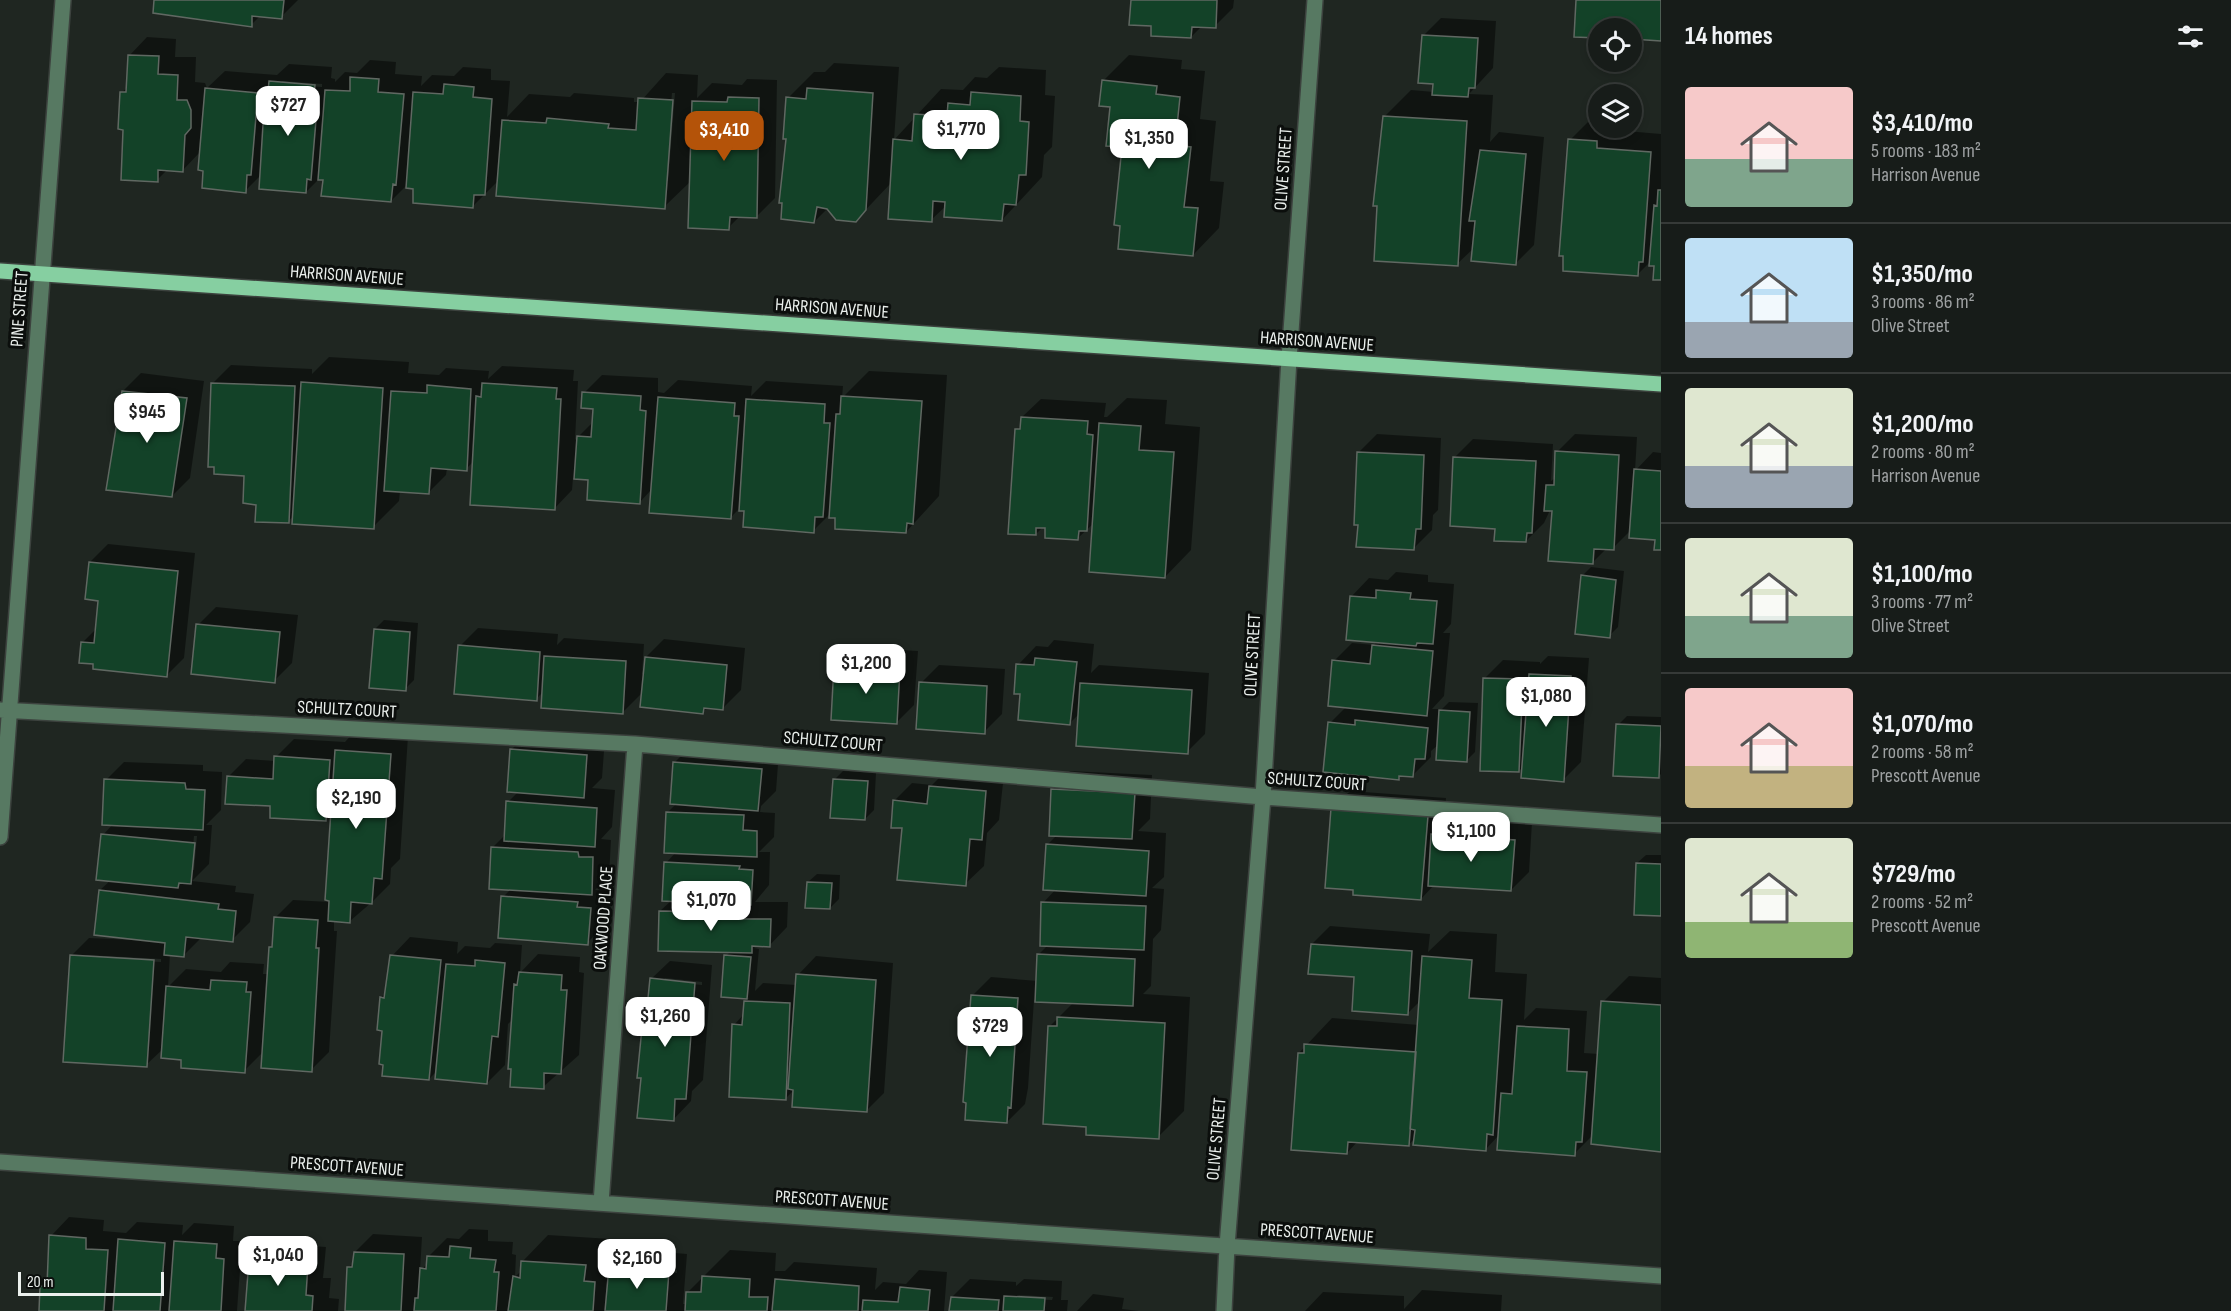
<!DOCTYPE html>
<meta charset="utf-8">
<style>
body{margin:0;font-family:"Sofia Sans Condensed",sans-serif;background:#242926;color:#f1f3f6;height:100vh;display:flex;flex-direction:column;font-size:22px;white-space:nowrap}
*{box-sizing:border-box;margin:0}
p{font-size:20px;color:#9ea1a2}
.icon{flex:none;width:33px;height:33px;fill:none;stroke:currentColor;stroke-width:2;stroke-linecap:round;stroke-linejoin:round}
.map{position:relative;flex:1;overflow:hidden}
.drawer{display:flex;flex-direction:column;background:#171c19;width:570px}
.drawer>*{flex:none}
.tools{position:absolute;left:1588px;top:18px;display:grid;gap:12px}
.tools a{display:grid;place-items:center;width:54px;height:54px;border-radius:50%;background:#171c19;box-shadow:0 3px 9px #0003,0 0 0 2px #363a38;font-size:30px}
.scale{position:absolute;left:18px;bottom:15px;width:146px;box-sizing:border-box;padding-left:6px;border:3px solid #ebf0ed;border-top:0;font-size:16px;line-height:21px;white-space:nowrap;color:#ebf0ed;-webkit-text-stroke:4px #0b0e0c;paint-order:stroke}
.price{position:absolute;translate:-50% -51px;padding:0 14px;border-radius:12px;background:#fff;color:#222;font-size:20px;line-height:39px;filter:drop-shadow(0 2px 3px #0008)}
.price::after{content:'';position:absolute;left:50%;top:36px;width:18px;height:14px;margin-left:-9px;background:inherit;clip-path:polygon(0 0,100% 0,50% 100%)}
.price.on{background:#b45309;color:#fff}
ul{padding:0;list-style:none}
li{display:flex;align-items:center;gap:18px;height:150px;padding:0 24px}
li+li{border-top:2px solid #363a38}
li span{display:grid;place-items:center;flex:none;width:168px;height:120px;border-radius:6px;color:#555}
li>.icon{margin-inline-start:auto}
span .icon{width:72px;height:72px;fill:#fffc;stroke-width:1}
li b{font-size:26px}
h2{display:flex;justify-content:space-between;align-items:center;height:72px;padding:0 24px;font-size:26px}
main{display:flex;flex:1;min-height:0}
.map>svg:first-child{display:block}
.shadow{fill:#0007;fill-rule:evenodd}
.building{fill:#134228;stroke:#606862;stroke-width:1.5}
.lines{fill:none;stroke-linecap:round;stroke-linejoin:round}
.minor-casing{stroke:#3c423e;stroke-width:18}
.major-casing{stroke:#3c423e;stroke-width:18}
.minor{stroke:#577962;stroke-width:15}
.major{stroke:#86cfa1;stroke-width:15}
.labels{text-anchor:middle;stroke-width:6;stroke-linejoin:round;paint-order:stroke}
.street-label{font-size:18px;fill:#ebf0ed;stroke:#0b0e0c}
</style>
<main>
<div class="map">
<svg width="1661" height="1311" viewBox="0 0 1661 1311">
<rect width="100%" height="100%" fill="#1f2621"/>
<path class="shadow" d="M156 0H298L281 17 261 15 251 25Z
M1132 0H1234L1233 8 1215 26H1202L1191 37 1153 25Z
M1441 18 1496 21 1493 68 1469 94 1493 95 1490 142 1499 132 1544 137 1534 245 1516 263 1474 248 1457 264 1384 117 1411 90 1434 92 1435 83 1423 36Z
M147 37 176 39 175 57H196L195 82 205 83 207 88 225 71 277 75 289 64 332 67 331 78 335 79V82L345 72 357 73 370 60 396 62 395 74 422 76 421 86 432 75 454 76 463 67 491 69V80L510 81 507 117 529 94 570 97 574 93 634 98V102H640L666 73 698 75 697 98 712 83 742 85 747 79 777 80 775 198 757 216H740L728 228 691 181 664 207 499 180 473 206 408 184 391 201 325 179H319L306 192 262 174 245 191 204 170 201 151 183 170 168 169 157 180 124 128 121 93 128 87 129 56ZM282 81 322 84V87L282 84ZM672 93H675L668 181H665Z
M1129 55 1182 60 1181 69 1205 71 1200 119 1216 121 1210 181 1224 182 1219 228 1193 255 1124 146 1103 81Z
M834 63 899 67 894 140 941 89 963 90 975 77 987 78 999 67 1046 70 1045 95 1055 96 1052 147 1044 155 1042 177 1002 220 947 205 931 220 892 182 856 220 828 208 814 222 788 137V98L814 72H825Z
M1588 122 1599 123V128H1614V130L1661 134V279L1656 264 1651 261 1637 275 1570 140Z
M329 357 409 362 408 373 439 375 446 368 489 371 488 379 502 366 574 370 573 381H578L575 440 594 421 595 407 584 393 602 375 658 378V392L664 393 678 380 752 386 751 396 766 381 843 386 842 398 869 371 947 375 939 496 906 532 831 513 813 531 746 510 739 509 730 518 652 489 639 503 589 479 573 478 572 490 554 509 474 461 466 469 447 468 446 475 428 493 400 491 399 501 373 527 294 516 288 521 257 503 213 383 231 365 312 369V374Z
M141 373 204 381 190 478 172 496 123 391Z
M1127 398 1167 400 1165 424 1200 427 1191 550 1165 577 1094 523 1078 538 1047 527H1043L1036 534 1017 430 1022 424V417L1041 399 1106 403 1104 417H1107Z
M1377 434 1441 438 1438 510 1433 515 1432 530 1414 548 1359 524V452Z
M1575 434 1637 437 1635 471 1653 452 1661 453V549L1656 538 1631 530 1613 548H1607L1593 562 1553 509 1550 510 1544 523 1526 541 1496 528 1455 457 1473 439 1553 444 1551 481 1556 477 1557 452Z
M108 544 195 553 184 658 166 676 82 643 97 628 100 600 90 562Z
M1591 567 1624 571 1618 627 1609 636 1582 576Z
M1396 572 1428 575V582L1454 584 1451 624 1443 633H1450L1444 696 1432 709H1442L1449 702 1478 703 1475 752 1466 761 1439 744 1431 751V757L1413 775H1402L1399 778 1330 723 1346 707 1334 661 1352 643 1374 645 1377 641 1351 597 1369 578 1388 580Z
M216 607 298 615 292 663 274 681 198 625Z
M384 620 418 623 414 680 405 689 375 629Z
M478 628 558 634 557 645 564 638 644 644 642 674 645 675 646 657 664 639 745 648 741 690 722 709 708 707 703 712 643 692 623 712 543 692 536 699 460 646Z
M1054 640 1094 644 1091 673 1099 665 1209 673 1205 734 1187 752 1079 714 1070 723 1022 693 1018 665 1036 646 1048 647Z
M854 647 918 651 914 705 896 723 836 665Z
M1548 656 1589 658 1581 762 1563 780 1524 766 1519 771 1485 678 1503 660 1540 662V664Z
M939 665 1005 669 1002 714 984 732 921 683Z
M1627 716 1661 717V774L1658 777 1618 725Z
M354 732 408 736 400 859 391 868 390 884 372 902 350 921 334 920V931H337L329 1052 311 1070 264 1051 244 1071 183 1059 163 1049 146 1065 71 956 89 938 135 940 100 890 111 880 103 835 113 824 106 780 124 762 203 765V771L222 772 221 810 206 825H212L209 864 192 881 236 886 235 892 254 894 250 922 232 940 202 937 183 956 170 954 168 987 186 969 221 972 230 962 264 964 263 974H268L275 918 293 900 330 902 332 813 325 820 272 805 228 777 246 759 275 761 276 757 294 739 345 742ZM194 836H197L194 870H191ZM86 955 161 959V962L86 958Z
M529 732 605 738 602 778 592 788 615 790 612 827 601 839 611 840 609 876 595 890H608L605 925 587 943 503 897 511 889 493 847 506 834 508 802 518 792 511 750Z
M692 745 779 751 776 791 761 806 760 812 775 813 774 837 759 852H770L769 885 755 902H788L787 927 769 946 757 945 754 948 759 949 755 991 763 983 797 985 798 975 816 956 893 963 884 1093 866 1111 795 1089 786 1098 734 1025 744 1014 745 1001 749 998 722 996 726 956 731 951 660 911 672 900 666 863 676 852 668 812 677 803 674 763Z
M948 769 1004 774 999 820 987 833 984 866 965 884 904 827 894 801 912 783 932 785Z
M843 771 876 773 874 810 865 819 834 780Z
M1070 771 1152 775 1150 819 1138 831 1166 833 1164 877 1152 888 1164 889 1161 930 1153 939 1151 986 1143 994 1190 997 1184 1111 1158 1137 1088 1126 1050 1026 1074 1002 1034 1000 1028 1088 1025 1104 1007 1122 972 996 991 977 1038 981 1039 954 1048 945 1043 903 1056 889 1047 845 1057 835 1052 790Z
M1350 791 1446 798 1444 824 1451 816 1532 822 1529 872 1511 890 1434 885 1421 899 1332 809Z
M1646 855H1661V915L1637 863Z
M817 874 840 875 839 899 830 908 808 882Z
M1330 926 1430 934 1428 952 1450 931 1497 934 1495 972 1527 974 1524 1020 1536 1008 1587 1011 1584 1053 1599 1054 1603 1002 1629 976 1661 978V1151L1593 1135 1574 1154 1499 1135 1486 1149 1416 1138 1409 1144 1358 1141 1347 1153 1299 1053 1332 1018 1419 1025 1421 1000 1407 1014 1312 944Z
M410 937 458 942 457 954 465 946 490 948 495 943 522 945 520 973 538 954 580 957 579 972 584 973 579 1055 543 1087 513 1019 508 1024 505 1065 487 1083 437 1071 429 1079 384 1030 378 1028 381 997 387 992 392 956Z
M670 961 712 965 703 1080 692 1091 691 1101 673 1120 647 998 650 995 651 979ZM665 978 702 982V985L663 981Z
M69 1217 104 1220 103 1231 126 1233 137 1222 183 1225 182 1235 194 1223 234 1226 233 1241H242L237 1311H40L42 1286 48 1279 51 1236Z
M469 1229 488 1230V1241L513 1242 512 1254 516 1255 515 1277 522 1270V1262L548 1235 611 1239 610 1255 621 1256 628 1249 687 1254 683 1304H687L688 1292 730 1250 776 1253 775 1271H785L794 1262 877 1268 875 1290 883 1282 906 1284 919 1270 947 1272 944 1311H347L349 1267 354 1262 355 1252 373 1234 422 1237 420 1271 428 1263 429 1256 447 1238 459 1239ZM625 1266 677 1270V1273L625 1269Z
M269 1243 326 1247 323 1278H331L329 1298 339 1299 338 1311H247L251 1261Z
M970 1279 1016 1282V1286L1024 1279 1062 1281 1061 1300H1068L1067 1311H951L952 1297ZM1019 1295 1053 1297 1052 1300 1016 1298Z
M1422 1290 1502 1295 1501 1311H1305L1323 1292 1404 1296V1309Z
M1093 1294 1124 1298 1122 1309 1139 1311H1077Z"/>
<path class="building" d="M154 0H284L282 19 252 16V27L153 13Z
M1131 0H1217L1216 28 1192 27 1191 38 1151 36V26L1129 25Z
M1576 0H1661V41L1632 39V28H1599V38L1574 37Z
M1422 35 1478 38 1475 88H1469L1468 97 1432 95 1433 84 1418 83Z
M128 55 159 56 158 74 178 75 177 100H187L191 110V128L185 135 183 172 158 170V182L121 180 123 130 118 129 120 92H126Z
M350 77 379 79 378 92 404 94 396 185 393 184 391 202 321 196 323 180H318L325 90 350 91Z
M1102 80 1157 86 1156 94 1180 97 1175 145 1191 147 1184 207 1198 208 1193 256 1118 249 1120 226 1114 225 1122 147 1106 146 1110 107 1099 106Z
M269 81 315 85 314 96H318L311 180 307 179 306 193 259 189 265 92H268Z
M444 84 474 87 473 97 492 99 485 195H474L473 208 413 203V189L406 188 413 92 443 94Z
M205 88 258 93 251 175H247L246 193 202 188 203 171 198 170Z
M807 88 873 93 866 210 856 222 836 220 827 209 817 207 814 223 781 219 782 203H779L786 139H783L786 97 806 99Z
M971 92 1021 96 1020 121 1029 122 1026 175H1019L1016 205 1004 204 1002 221 944 217 945 202 933 201 932 222 888 219 893 139 912 141 914 114 947 116 948 103 970 105Z
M728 97 759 98 757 218 730 217 729 230 688 228 692 101 727 102Z
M638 98 673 100 665 209 496 196 502 120 546 123 547 118 609 124 608 128 636 130Z
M1383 116 1467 121 1458 266 1374 261 1377 206H1373Z
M1568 139 1597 141V148L1651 152 1643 262H1639L1638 276 1563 271V256H1559Z
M1480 150 1526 154 1516 265 1471 261 1475 221H1469Z
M1658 190H1661V280H1653L1654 266H1649L1654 205 1657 206Z
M301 382 383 388 374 529 292 524Z
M211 383 295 386 289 523 255 522 256 505 243 503 244 476 214 474V467H208Z
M482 383 557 388 556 399H561L555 510 470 505 476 396 481 397Z
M427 385 471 389 467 471 431 468 429 494 384 491 391 391 427 393Z
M122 391 187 398 172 497 106 490Z
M582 392 641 396 640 410 646 411 640 504 587 500 588 480 574 479 577 436 591 437 593 409 581 408Z
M841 396 922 401 913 524 907 523 906 533 835 529V518H829L836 414H840Z
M658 397 735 403 734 416H739L731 519 649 513Z
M746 399 825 404 824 423H830L823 517H815L814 533 743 527 744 511H739Z
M1021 417 1088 421 1087 434 1093 435 1087 531H1079L1078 540 1045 538V528H1036V535L1008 534 1015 429H1020Z
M1099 423 1141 426 1139 450 1174 452 1165 578 1089 572Z
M1555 451 1619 455 1614 550 1594 549 1593 564 1548 561 1552 511H1544L1546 485H1554Z
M1357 452 1424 455 1421 529H1416L1414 550 1356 547 1358 525H1354Z
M1453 457 1536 461 1532 533H1527L1526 542 1494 541 1495 529 1450 526Z
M1634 469 1661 471V550H1654L1655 540 1629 538Z
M89 562 178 571 167 677 93 669V664L79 663 81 642 94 643 98 601 85 599Z
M1581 575 1616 580 1610 638 1575 634Z
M1376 590 1411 593 1410 599 1437 601 1433 644 1417 643 1416 646 1346 640 1350 596 1376 598Z
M196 624 280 632 275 683 191 674Z
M374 629 410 632 406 691 369 688Z
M458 645 540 652 537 701 454 694Z
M1372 645 1433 651 1427 716 1328 706 1332 660 1370 664Z
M544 656 626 661 623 714 541 708Z
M645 657 727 665 723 710 704 708 703 714 640 707Z
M1035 658 1077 662 1070 725 1018 720 1020 694H1014L1016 664 1034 665Z
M834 665 900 669 897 724 831 720Z
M1529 674 1571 676 1564 782 1521 778Z
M1483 678 1523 679 1519 772 1480 771Z
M919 682 987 686 985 734 916 729Z
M1080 683 1192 690 1188 754 1076 746Z
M1439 710 1470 712 1467 762 1436 760Z
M1355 720 1428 728 1425 759H1415L1413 777 1399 776V780L1323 772 1328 722 1355 725Z
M1616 724 1661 726 1659 778 1613 776Z
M510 749 587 755 584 798 507 792Z
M335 750 391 754 382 879 374 878 372 904 351 902 350 923 328 921 329 901 325 900Z
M274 756 330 760 326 821 270 818V806L225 804 227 776 273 779Z
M673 762 762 769 758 811 670 804Z
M104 779 185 783 186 789 205 790 203 830 102 825Z
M833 779 868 781 865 820 830 818Z
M929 786 986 791 982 840 970 839 966 886 897 880 902 828H891L893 800 927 804Z
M1051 789 1135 793 1132 839 1049 836Z
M506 801 597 808 595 847 504 841Z
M1331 808 1428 816 1421 900 1353 895V890L1325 888Z
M666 812 744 815 743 830 757 831V857L664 853Z
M101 834 195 843 191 884 179 883 178 888 96 880Z
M1431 834 1515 840 1511 891 1428 886Z
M1046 844 1149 851 1146 896 1043 890Z
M491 847 578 852 579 857H593L592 895 489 889Z
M664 862 740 866 739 869 753 870 751 905 662 901Z
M1636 863 1661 864V916L1634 915Z
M807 882 832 883 830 909 805 908Z
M99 890 219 904 218 909 236 911 233 942 186 937 184 957 164 955 165 943 94 935Z
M501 896 578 902 577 907 591 908 588 945 498 938Z
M1041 902 1146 906 1144 950 1040 946Z
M659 911 738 912 737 919H771L770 947 752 946V953L658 951Z
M274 917 318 920 316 948H319L312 1072 261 1068 269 947H272Z
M1311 944 1412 951 1408 1015 1352 1011 1354 977 1308 974Z
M1037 954 1135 959 1133 1006 1035 1002Z
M70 955 154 960 147 1067 63 1062Z
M390 955 441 960 429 1080 382 1076 383 1065 379 1064 382 1031 377 1030 380 997 384 998Z
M724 955 751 957 747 999 721 997Z
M1422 956 1472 960 1469 998 1502 1000 1493 1135 1487 1134 1486 1151 1413 1145 1415 1130 1410 1129Z
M475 960 505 963 498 1037 492 1036 487 1084 435 1079 446 964 475 966Z
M519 972 562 975 561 990H567L561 1074 544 1073V1089L510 1087 511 1069H508L514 984 517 985Z
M796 974 876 980 867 1112 792 1107 793 1090 788 1089Z
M650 978 695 983 686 1099H675L674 1121 637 1118 641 1078H637L645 998H648Z
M211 980 247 982 246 992H251L245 1073 181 1068V1060L161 1058 166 986 210 990Z
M971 995 1018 998 1011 1108 1008 1107 1007 1123 965 1120 966 1103 963 1102Z
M744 1001 790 1003 786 1100 729 1097 732 1024 742 1025Z
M1601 1001 1661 1005V1152L1591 1144Z
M1057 1017 1165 1023 1159 1139 1086 1135V1127L1043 1124 1048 1026H1057Z
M1517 1026 1569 1029 1567 1071 1587 1072 1582 1142H1576L1575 1156 1497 1150 1501 1093 1512 1094Z
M1304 1044 1416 1052 1409 1146 1348 1142 1347 1154 1291 1150 1298 1053H1304Z
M49 1235 86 1238V1249L108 1250 104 1311H39L40 1286H47Z
M118 1239 165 1243 160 1311H113Z
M174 1241 217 1244 216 1258 224 1259 221 1311H169Z
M450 1246 471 1248 470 1258 496 1260 494 1272H499L496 1311H414L415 1298H418L420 1268 426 1269 427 1256 449 1257Z
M354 1252 404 1254 401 1311H345L347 1267H352Z
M249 1260 308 1264 306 1295 313 1296 312 1311H245Z
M521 1261 586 1265 584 1281 595 1282 593 1311H508L513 1276 520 1278Z
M609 1266 669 1271 666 1311H605Z
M702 1276 750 1279 749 1297H768L767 1311H685L686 1292H701Z
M775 1279 859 1286 858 1311H772Z
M900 1287 930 1290 928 1311H862L863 1300 898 1302Z
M1004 1296 1045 1298 1044 1311H1003Z
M951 1297 999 1300 998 1311H949Z"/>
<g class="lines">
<g class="minor-casing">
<path id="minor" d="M0 710 635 744 1263 797 1661 825
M0 837 63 0
M0 1162 1661 1276
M601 1203 635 744
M1224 1311 1227 1246 1263 797 1289 359 1315 0"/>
</g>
<g class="major-casing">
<path id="major" d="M0 271 1661 384"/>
</g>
<use href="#minor" class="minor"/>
<use href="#major" class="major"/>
</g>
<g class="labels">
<g class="street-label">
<text transform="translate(1283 169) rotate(-86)" y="6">OLIVE STREET</text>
<text transform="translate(347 275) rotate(4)" y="6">HARRISON AVENUE</text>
<text transform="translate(832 308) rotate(4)" y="6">HARRISON AVENUE</text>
<text transform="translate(19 309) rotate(-86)" y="6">PINE STREET</text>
<text transform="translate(1317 341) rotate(4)" y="6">HARRISON AVENUE</text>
<text transform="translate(1252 655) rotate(-87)" y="6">OLIVE STREET</text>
<text transform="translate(347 709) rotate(3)" y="6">SCHULTZ COURT</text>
<text transform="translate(833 741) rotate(5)" y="6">SCHULTZ COURT</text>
<text transform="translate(1317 781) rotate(4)" y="6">SCHULTZ COURT</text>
<text transform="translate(603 918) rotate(-86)" y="6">OAKWOOD PLACE</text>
<text transform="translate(1216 1139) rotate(-85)" y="6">OLIVE STREET</text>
<text transform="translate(347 1166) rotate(4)" y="6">PRESCOTT AVENUE</text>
<text transform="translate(832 1200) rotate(4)" y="6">PRESCOTT AVENUE</text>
<text transform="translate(1317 1233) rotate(4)" y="6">PRESCOTT AVENUE</text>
</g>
</g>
</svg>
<div class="tools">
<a><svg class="icon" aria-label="locate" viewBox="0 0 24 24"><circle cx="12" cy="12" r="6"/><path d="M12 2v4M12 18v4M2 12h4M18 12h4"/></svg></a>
<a><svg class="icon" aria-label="layers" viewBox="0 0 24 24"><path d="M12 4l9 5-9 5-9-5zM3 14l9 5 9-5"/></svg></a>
</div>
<div class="scale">20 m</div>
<b class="price" style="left:288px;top:137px">$727</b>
<b class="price" style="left:961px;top:161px">$1,770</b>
<b class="price on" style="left:724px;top:162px">$3,410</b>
<b class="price" style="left:1149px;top:170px">$1,350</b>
<b class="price" style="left:147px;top:444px">$945</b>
<b class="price" style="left:866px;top:695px">$1,200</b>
<b class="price" style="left:1546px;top:728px">$1,080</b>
<b class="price" style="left:356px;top:830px">$2,190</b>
<b class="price" style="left:1471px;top:863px">$1,100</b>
<b class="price" style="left:711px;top:932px">$1,070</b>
<b class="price" style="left:665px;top:1048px">$1,260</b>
<b class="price" style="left:990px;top:1058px">$729</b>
<b class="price" style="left:278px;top:1287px">$1,040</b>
<b class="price" style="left:637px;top:1290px">$2,160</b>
</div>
<section class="drawer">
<h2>14 homes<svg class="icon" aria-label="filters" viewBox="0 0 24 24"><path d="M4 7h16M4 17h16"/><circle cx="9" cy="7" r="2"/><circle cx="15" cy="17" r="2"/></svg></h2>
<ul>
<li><span style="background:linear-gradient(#f6c9c9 60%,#7fa58c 0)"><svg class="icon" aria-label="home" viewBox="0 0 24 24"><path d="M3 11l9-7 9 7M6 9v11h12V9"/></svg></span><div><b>$3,410/mo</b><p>5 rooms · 183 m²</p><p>Harrison Avenue</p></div></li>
<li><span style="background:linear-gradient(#bfe0f5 70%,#9aa5b1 0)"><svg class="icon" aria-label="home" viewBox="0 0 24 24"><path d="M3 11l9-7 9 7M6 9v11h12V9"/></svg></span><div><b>$1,350/mo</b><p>3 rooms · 86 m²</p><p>Olive Street</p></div></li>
<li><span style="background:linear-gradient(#dfe7d0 65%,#9aa5b1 0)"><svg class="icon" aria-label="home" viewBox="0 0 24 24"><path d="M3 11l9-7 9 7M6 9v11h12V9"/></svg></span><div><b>$1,200/mo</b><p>2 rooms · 80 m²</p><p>Harrison Avenue</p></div></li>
<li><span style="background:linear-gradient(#dfe7d0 65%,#7fa58c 0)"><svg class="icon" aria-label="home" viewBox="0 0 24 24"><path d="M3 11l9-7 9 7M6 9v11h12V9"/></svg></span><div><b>$1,100/mo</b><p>3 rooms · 77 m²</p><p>Olive Street</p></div></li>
<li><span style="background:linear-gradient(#f6c9c9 65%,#c2b280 0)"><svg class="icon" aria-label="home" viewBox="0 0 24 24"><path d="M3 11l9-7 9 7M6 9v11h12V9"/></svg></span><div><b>$1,070/mo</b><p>2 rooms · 58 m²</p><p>Prescott Avenue</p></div></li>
<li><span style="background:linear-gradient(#dfe7d0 70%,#8fb573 0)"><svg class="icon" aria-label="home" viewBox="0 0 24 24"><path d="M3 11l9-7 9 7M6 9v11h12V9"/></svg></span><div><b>$729/mo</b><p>2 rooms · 52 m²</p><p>Prescott Avenue</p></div></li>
</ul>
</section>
</main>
